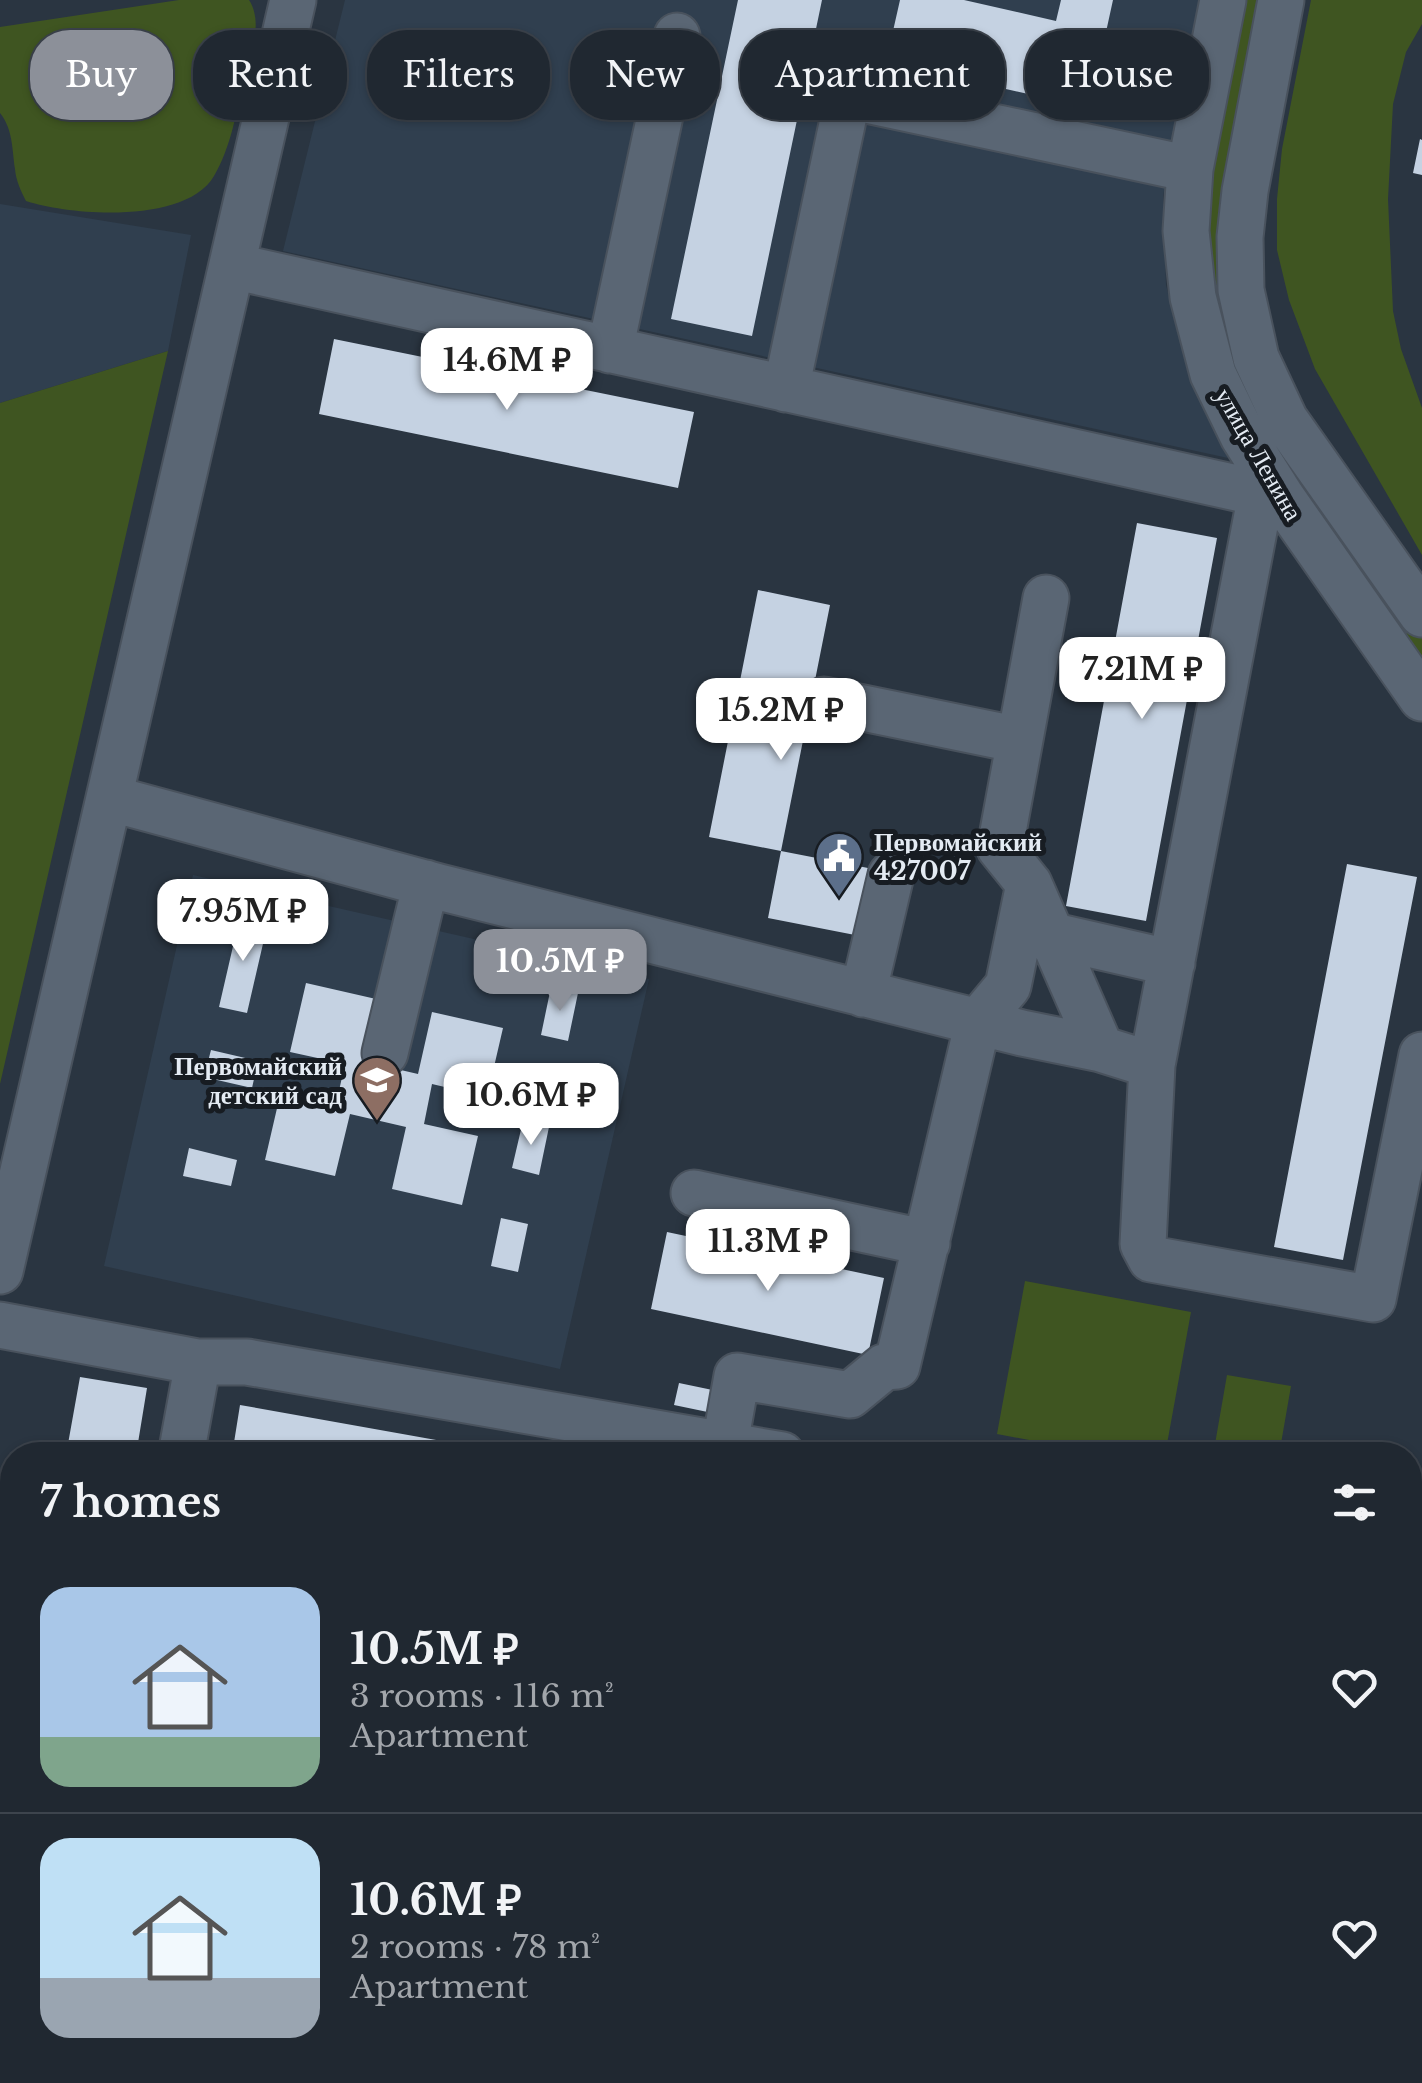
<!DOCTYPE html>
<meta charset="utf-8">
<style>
body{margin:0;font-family:"Libre Baskerville",serif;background:#2d343d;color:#f1f3f6;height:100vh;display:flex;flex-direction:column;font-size:38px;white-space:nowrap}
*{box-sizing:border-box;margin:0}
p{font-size:32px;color:#a2a6ab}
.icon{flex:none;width:55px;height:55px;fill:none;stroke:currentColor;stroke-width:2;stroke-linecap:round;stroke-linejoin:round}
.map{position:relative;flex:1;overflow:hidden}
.sheet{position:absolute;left:0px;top:1442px;width:1422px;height:642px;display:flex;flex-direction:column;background:#202831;border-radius:40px 40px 0 0;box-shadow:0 2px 8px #0004,0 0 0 2px #3d444d}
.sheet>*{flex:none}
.guide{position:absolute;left:30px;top:30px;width:1362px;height:90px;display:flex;gap:20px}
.price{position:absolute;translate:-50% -85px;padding:0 22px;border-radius:20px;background:#fff;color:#222;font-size:32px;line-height:65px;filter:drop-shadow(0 2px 5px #0008)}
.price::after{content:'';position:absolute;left:50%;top:60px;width:30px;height:22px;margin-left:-15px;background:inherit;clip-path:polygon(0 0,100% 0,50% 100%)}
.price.active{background:#8c9099;color:#fff}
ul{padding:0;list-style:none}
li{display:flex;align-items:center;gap:30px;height:250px;padding:0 40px}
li+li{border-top:2px solid #3d444d}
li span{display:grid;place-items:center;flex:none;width:280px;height:200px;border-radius:30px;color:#555}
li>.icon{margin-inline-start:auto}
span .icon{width:120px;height:120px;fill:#fffc;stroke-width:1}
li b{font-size:42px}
h2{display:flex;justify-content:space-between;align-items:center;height:120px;padding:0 40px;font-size:42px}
.tag{padding:0 35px;border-radius:40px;background:#202831;box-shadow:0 2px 8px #0004,0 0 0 2px #3d444d;font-size:35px;line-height:90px}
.tag.active{background:#8c9099;color:#fff}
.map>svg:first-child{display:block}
.built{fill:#303f4f}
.green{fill:#3f5521}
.building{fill:#c5d2e2}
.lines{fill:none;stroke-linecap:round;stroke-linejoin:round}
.minor-casing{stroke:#49525d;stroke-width:49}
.minor{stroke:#5a6674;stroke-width:45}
.labels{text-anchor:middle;stroke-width:10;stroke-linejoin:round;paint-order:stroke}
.street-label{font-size:25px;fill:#e4ebf3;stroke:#171c22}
.poi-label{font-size:25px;font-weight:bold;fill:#e4ebf3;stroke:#171c22;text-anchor:start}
</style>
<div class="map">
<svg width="1422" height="2083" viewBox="0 0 1422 2083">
<rect width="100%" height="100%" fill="#2a3541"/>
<path class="built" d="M345 0H1199L1163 196 1166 285 1187 369 1228 458 283 251Z
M0 204 191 235 168 351 0 403Z
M193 875 649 979 560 1369 104 1266Z
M1410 1577 1422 1580V2083H1379L1331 2073 1410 2072Z"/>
<path class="green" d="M179 0H249C264 23 250 56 244 81 236 113 231 147 214 176 186 224 72 216 26 201 21 191 16 181 15 169 12 149 13 129 0 113V27Z
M1236 0H1258L1248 364 1422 632V675L1238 400 1199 240Z
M1311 0H1422V24L1406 52 1393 104 1388 199 1393 311 1401 349 1422 408V555L1315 369 1289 300 1277 250V199L1282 149Z
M168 351 0 1084V403Z
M1025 1281 1191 1312 1165 1455H1108L997 1434Z
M1227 1375 1291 1386 1279 1455 1215 1444Z"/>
<path class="building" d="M738 0H822L752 336 671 319Z
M900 0H964L1056 21 1061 0H1113L1106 32 1130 37 1113 113 886 62Z
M1420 139 1422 140V175L1413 173Z
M334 339 694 412 678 488 319 414Z
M1137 523 1217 538 1146 921 1066 906Z
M758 590 830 605 781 851 868 868 855 935 768 918 781 851 709 837Z
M1347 864 1417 877 1343 1260 1274 1247Z
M240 916 268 922 247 1013 219 1007Z
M306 983 376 999 362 1061 418 1074 432 1012 503 1028 487 1097 432 1084 424 1124 478 1136 462 1205 392 1189 406 1127 350 1114 335 1176 265 1160 281 1091 336 1104 345 1064 290 1052Z
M551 987 578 993 568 1041 541 1035Z
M211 1050 258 1061 252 1088 204 1077Z
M523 1121 549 1127 539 1175 512 1168Z
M189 1148 237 1160 231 1186 183 1176Z
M501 1218 528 1224 518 1272 491 1266Z
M667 1232 884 1278 868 1355 651 1309Z
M80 1377 147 1388 136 1455H66Z
M679 1383 727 1393 722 1415 674 1405Z
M240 1405 509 1453V1455H232Z
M371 2072H490L489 2083H383L369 2081Z
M577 2072H614L664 2081V2083H575Z"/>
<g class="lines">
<g class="minor-casing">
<path id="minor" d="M1223 0 1190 169 1186 231 1193 297 1213 374 1243 436 1282 498 1422 698
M1281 0 1245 191 1240 237 1241 290 1256 358 1285 420 1422 614
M232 266 1282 498
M610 350 677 36
M786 389 848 96 1190 169
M824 700 1019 740
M109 798 439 887 1022 1033 1101 1049 1152 1065 1261 494
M1029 884 1101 1049
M1032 931 1172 963
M863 994 891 875
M385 1053 426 883
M1152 1065 1143 1244 1151 1259 1373 1299 1422 1055
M694 1193 927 1243
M0 1271 293 0
M0 1325 198 1362H247L782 1455
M181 1455 198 1362
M723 1455 737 1376 850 1395 884 1367 897 1366 978 1022 1008 986 1029 884 1000 848 1046 598
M0 1732 12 1734
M0 1884 12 1886
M1410 2059 1422 1999
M1111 2072 1157 2083"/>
</g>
<use href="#minor" class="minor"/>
</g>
<defs>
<g id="civic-pin" transform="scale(2.5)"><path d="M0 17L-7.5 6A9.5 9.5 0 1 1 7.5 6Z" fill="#5c6f8a" stroke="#171c22"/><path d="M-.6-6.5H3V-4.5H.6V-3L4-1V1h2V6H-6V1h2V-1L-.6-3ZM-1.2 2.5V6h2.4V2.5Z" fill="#fff"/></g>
<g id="school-pin" transform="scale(2.5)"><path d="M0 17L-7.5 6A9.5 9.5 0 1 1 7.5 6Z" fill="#8d6e63" stroke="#171c22"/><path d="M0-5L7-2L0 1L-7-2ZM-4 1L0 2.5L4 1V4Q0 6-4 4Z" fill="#fff"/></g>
</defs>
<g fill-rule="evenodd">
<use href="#civic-pin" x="839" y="856"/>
<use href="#school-pin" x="377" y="1080"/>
</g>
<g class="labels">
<g class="street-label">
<text transform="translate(1259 454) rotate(60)" y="9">улица Ленина</text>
</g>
<g class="poi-label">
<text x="874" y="851">Первомайский<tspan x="874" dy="29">427007</tspan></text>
<text x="342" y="1075" text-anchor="end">Первомайский<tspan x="342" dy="29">детский сад</tspan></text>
</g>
</g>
</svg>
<b class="price" style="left:507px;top:413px">14.6M ₽</b>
<b class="price" style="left:1142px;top:722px">7.21M ₽</b>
<b class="price" style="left:781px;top:763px">15.2M ₽</b>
<b class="price" style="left:243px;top:964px">7.95M ₽</b>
<b class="price active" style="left:560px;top:1014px">10.5M ₽</b>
<b class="price" style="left:531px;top:1148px">10.6M ₽</b>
<b class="price" style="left:768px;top:1294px">11.3M ₽</b>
<div class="guide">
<a class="tag active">Buy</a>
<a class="tag">Rent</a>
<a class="tag">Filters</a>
<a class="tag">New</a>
<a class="tag">Apartment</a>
<a class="tag">House</a>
</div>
<section class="sheet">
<h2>7 homes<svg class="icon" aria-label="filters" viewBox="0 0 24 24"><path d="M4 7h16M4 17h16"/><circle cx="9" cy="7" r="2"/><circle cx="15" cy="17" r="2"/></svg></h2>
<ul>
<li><span style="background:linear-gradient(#a9c7e8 75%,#7fa58c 0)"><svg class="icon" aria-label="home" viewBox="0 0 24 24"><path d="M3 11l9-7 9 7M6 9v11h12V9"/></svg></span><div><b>10.5M ₽</b><p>3 rooms · 116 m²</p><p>Apartment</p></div><svg class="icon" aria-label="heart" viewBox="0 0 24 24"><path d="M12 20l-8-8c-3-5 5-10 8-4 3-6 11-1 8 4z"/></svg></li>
<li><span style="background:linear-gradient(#bfe0f5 70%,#9aa5b1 0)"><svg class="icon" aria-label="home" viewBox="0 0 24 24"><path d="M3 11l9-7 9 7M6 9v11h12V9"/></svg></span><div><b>10.6M ₽</b><p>2 rooms · 78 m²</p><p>Apartment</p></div><svg class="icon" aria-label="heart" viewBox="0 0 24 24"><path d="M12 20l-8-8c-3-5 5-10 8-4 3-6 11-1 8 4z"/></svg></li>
</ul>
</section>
</div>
